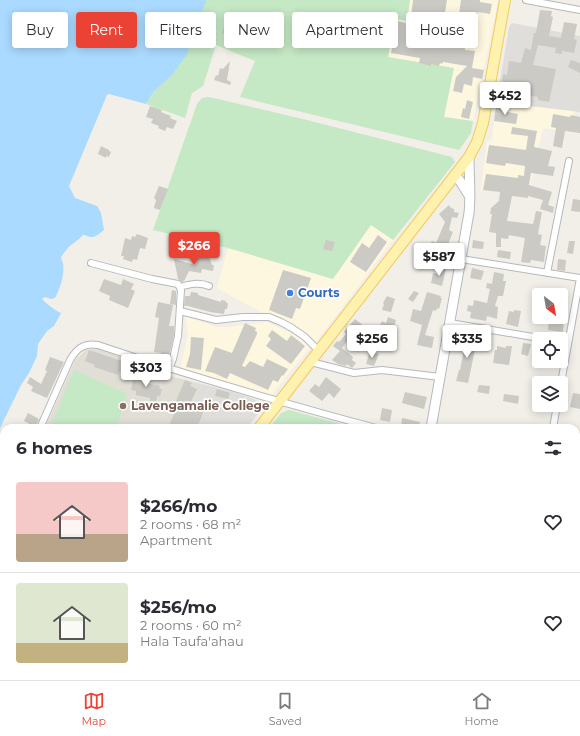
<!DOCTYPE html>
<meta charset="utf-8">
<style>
body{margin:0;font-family:Montserrat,sans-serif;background:#f7f7f7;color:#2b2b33;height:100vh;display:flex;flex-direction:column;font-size:15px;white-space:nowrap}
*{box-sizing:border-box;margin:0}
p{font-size:13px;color:#7c7c81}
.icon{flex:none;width:22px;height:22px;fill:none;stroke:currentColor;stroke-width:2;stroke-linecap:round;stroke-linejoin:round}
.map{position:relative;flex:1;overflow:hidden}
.side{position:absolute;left:0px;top:424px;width:580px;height:256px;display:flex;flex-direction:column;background:#fff;border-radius:12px 12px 0 0;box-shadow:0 2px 10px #0003}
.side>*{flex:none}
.top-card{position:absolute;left:12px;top:12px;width:556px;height:36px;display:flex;gap:8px}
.needle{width:26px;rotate:149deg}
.fabs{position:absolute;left:532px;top:288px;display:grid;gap:8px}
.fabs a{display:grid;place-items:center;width:36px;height:36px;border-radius:4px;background:#fff;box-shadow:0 2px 10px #0003;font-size:20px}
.price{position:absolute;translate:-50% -34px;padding:0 9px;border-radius:4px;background:#fff;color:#222;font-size:13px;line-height:26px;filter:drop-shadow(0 1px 2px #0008)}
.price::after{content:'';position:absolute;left:50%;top:24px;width:12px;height:9px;margin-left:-6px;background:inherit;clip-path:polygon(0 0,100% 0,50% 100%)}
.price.current{background:#ea4335;color:#fff}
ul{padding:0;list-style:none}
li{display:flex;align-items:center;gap:12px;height:100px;padding:0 16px}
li+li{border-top:1px solid #e1e1e2}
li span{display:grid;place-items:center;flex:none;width:112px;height:80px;border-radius:4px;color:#555}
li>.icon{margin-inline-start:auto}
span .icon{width:48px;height:48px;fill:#fffc;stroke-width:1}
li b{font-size:17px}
h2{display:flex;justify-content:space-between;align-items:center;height:48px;padding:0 16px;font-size:17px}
.tag{padding:0 14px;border-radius:4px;background:#fff;box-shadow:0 2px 10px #0003;font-size:14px;line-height:36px}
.tag.current{background:#ea4335;color:#fff}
.dock{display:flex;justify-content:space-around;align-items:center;height:56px;border-top:1px solid #e1e1e2;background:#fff;font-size:11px;color:#7c7c81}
.dock a{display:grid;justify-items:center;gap:2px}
.dock .current{color:#ea4335}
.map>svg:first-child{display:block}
.commercial{fill:#fef7e0}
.industrial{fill:#e0deda}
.education{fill:#e1ded6}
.green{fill:#c5e8c5}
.water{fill:#aadaff}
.building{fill:#cccac5}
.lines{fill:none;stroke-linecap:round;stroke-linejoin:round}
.minor-casing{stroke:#b5b8bc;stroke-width:8}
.secondary-casing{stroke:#b6babf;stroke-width:11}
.primary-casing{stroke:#f2c960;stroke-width:12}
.minor{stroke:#fff;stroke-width:6}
.secondary{stroke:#fff;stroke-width:9}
.primary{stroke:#fff2af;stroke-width:10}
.shop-dot{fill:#3f7fe0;stroke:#fff;stroke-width:1.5}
.education-dot{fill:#8d6e63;stroke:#fff;stroke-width:1.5}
.labels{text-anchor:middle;stroke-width:3.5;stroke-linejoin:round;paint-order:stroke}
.shop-label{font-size:12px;font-weight:bold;fill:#366cbe;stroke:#fff;text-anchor:start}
.education-label{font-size:12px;font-weight:bold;fill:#785e54;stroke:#fff;text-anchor:start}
</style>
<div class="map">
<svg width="580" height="680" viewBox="0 0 580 680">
<rect width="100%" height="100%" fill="#f1efe8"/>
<path class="commercial" d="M410 0H498L473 121 444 117 388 58 395 19 407 20Z
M498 92 515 95V104L574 111 570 132 543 128 528 195 481 190 487 141 492 139Z
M371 224 393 240 316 342 217 288 228 248 332 279Z
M185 316 217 327H229L267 322 294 335 311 346 270 397 183 372 181 365 188 335Z"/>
<path class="industrial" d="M512 23 580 36V112L514 104 515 95 498 92 509 27Z
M202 384 230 391 254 399 264 406 247 428H181Z"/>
<path class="education" d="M98 348 174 377 202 384 181 428H45L75 360 86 350Z
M4 675V676H54L51 680H5L2 678Z"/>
<path class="green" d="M175 0H410L407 21 395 19 388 57 454 68 444 117 473 121 471 133 459 150 240 97 255 61 216 45 203 86 192 93 185 118 146 104 154 91Z
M209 97 307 120 452 157 455 162 393 240 371 225 333 279 228 248 153 230 197 104 202 98Z
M74 370 127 394 116 428H50Z
M289 410 356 428H269L281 413Z
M0 558 4 559V675L2 678 0 677Z
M241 676H326L325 680H238Z"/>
<path class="water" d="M0 0H205L206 2 195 29 187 54 172 75 154 91 146 104 109 94 107 95 69 186 75 198 97 206 101 213 104 230C98 235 93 240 85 235H83C78 241 71 244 67 249 65 252 63 254 61 257 61 259 62 261 63 263 65 275 60 288 55 298L51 299 45 297 42 299C47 304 54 310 61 313L54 326 47 331 38 344 37 356 29 373 21 385 0 428Z"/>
<path class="building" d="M413 0H447L443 25 445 26 444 33 430 31 432 20 411 17Z
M461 0H480V2L492 4 490 14 478 12 476 24 458 21Z
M540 10 552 11 551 16 553 17 549 36 561 38 564 22 577 24 574 39 577 40 574 53 562 51V54L555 53 556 48 538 45 533 65 556 69 549 102 538 100V97L504 91 505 82 502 81 503 74 507 75 509 61 521 63 525 48 531 50 534 33H536Z
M397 21 411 24 407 46 422 48 424 41 465 48V50L475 51 472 68 484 70 482 79 473 77 472 86 464 84 462 93 453 91 456 77 467 66 443 62 442 64 440 63 439 66 431 64V66L419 63 420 58 391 53Z
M226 23 232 25 228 35 222 33Z
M571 60 580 63V73L568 67Z
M230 61 227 80 231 82 230 85 214 80 216 75 218 76 220 68 223 69Z
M467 100 473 102 469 119 461 117 463 108 465 109Z
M150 106 162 110 161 112 171 116 170 118 177 121 173 129 167 127 165 131 158 128 159 126 151 123 153 119 146 117Z
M496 106 508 107V112L518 114 516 124 494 121Z
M553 114 570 117 571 115 580 117V133L565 131 562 148 553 146 556 128 551 127Z
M512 127 537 131 534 147 552 151 548 166 555 167 553 176 531 173 529 185 552 192 548 205 554 207 553 213 540 209 543 200 528 196V198L512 196 507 221 533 224 536 211 542 212 538 234 542 235 540 245 546 246 544 262 531 260 530 263 521 262 525 238 509 235 508 239 501 238V247H496V233L489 232 492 214H490L491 208 499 201 500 192 483 190 486 174 518 178V175L524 176 525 166 506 163 505 166 486 163 489 145 526 150 528 136 511 134Z
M101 146 109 150V151L111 152 109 157 106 156V158L98 154Z
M159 186 168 189 160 210 154 208 156 200 154 198Z
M573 199 580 200V212L571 211Z
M449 205 451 208 454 209V212L459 213 457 218 452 217 449 230 453 232 446 249 456 251 454 262 437 256 440 243 422 270 416 265 418 262 415 260 419 255 422 257 432 241 436 243 445 222 439 214Z
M137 234 148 238 145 249 140 248 137 260 133 259 132 262 123 259 124 256H121L125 238 131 240 132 236 135 237Z
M378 235 387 242 366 272 350 262 362 243 369 248Z
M326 240 335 242 332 251 323 249Z
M473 240 484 242 483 249 472 248Z
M569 241H575L573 254 567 253Z
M498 250 511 252 510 259 497 257Z
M199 251 210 253 209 257 212 265H214L213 271 202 269 201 273 189 271 184 281 182 282 178 279 174 259 195 265Z
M558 259 566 260 565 271 557 270Z
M440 268 446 269 442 286 431 283 433 273 438 274Z
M472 268 484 271 481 280 470 278Z
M283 270 311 278 300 309 296 308 292 319 269 310Z
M494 272 504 274 503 281H506L503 296H498L495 306 498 307 497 319 487 316 486 321 470 318 471 312 467 311 468 305 473 306 474 300 487 303 490 289 486 288 487 283 492 284Z
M104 279 121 285 123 279 134 284 131 289 135 291 128 308 109 300 110 296 99 291Z
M172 290 176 291V305L170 304Z
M414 291 419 293 413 302 408 299Z
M191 292 198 293V295L221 302V300L226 301V303H228L227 309H225L224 314 210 312 188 306H184L185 296H190Z
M427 292 441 296 440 298H442L439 309 437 308 436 311 433 310 425 335 434 337 432 348 417 345 422 325 410 321 413 309 421 311Z
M387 296 395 299 391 312 382 310 384 304 383 303Z
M158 302 173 305 169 326H174V335L169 357H163V355L161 354V353L154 352 159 318 155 317Z
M514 310 521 311 518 327 506 324 509 311 514 312Z
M388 317 396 320 394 327 389 337 377 331 382 321 386 323Z
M549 318 564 320 563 332 548 330Z
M355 319 365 327 380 335 375 340 370 337 365 348 348 340 342 348 353 357 352 360 356 363 352 368 347 364 346 366 338 364 332 360 340 351 333 346 337 341 339 342 346 334 344 332Z
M245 323 256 328 255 331 257 332V334L242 366 245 367 250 361 263 367 267 359 288 369 283 376 282 375 278 382 273 380 268 390 230 373 227 379 214 373 205 371 215 347 232 353Z
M272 330 287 341 291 335 305 346 291 364 266 346 271 339 268 336Z
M467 335 478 336 468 383 456 381 459 370H460Z
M191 337 204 338 201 370 186 367 190 354Z
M523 343 531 344 528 356 521 354Z
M497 346 506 348V346H512L509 365 493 363 495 350H497Z
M89 350 133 365 129 376 119 372 118 375 94 367 95 365 85 361Z
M370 351 379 354 374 366 366 364Z
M50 357 64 362 47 398 31 391 33 387 27 383 30 377 41 384 47 371 45 370Z
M134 375 149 378 147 383 160 386 159 389H162L160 396H157L156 402 150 401V398L136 395V391L131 390Z
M326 377 341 389 334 398 329 393 322 401 309 391 315 384 319 387Z
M185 380 192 383 190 386 197 389 191 402 205 408 197 428H168L178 404 175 403Z
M479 385 490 386 489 394 477 392Z
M217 389 230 393 228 399 215 396Z
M405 392 427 397 424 409 402 403Z
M573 393 580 394V409L570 407Z
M504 394 519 396 518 404 503 401Z
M382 408 392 410 390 422 380 420Z
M28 413 39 419 35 427 24 421Z
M402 418 420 422 419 428H401Z"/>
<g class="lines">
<g class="minor-casing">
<path id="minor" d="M526 0 580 10
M461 259 580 278
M91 263 152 279 178 284 181 290 178 336 173 359 169 369
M547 273 569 161
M180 287C190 284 199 282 209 286
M180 311 216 320 243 317H269L281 322 292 328 305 337 319 351
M450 323 545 339
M311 362 354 373 382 370 440 377
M561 383 580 278
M40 428 70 360C77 348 84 343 98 345 190 376 283 403 376 428
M553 428 557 405
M0 481 4 483
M576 581H580
M165 680 168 676
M506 680 507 676"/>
</g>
<g class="secondary-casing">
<path id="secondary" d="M455 176 460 181 470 197
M431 428 469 213C471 194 469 176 469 157
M388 680 389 676"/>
</g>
<g class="primary-casing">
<path id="primary" d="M259 428 469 157 477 142 483 123 505 0
M60 680 63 676"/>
</g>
<use href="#minor" class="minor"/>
<use href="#secondary" class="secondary"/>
<use href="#primary" class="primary"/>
</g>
<circle class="shop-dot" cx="290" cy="293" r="4"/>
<circle class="education-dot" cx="123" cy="406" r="4"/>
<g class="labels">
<g class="shop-label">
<text x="298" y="297">Courts</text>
</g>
<g class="education-label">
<text x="131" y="410">Lavengamalie College</text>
</g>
</g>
</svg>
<div class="fabs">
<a><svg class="needle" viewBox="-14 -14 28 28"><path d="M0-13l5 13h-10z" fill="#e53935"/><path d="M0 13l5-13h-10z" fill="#7c7c81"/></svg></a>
<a><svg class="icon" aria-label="locate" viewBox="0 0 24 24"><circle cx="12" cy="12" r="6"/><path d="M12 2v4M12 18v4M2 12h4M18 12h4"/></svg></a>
<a><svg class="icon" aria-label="layers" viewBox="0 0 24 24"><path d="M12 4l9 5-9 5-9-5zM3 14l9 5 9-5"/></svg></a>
</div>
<b class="price" style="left:505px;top:116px">$452</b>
<b class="price current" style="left:194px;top:266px">$266</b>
<b class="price" style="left:439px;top:277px">$587</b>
<b class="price" style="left:372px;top:359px">$256</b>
<b class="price" style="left:467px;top:359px">$335</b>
<b class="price" style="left:146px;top:388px">$303</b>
<div class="top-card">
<a class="tag">Buy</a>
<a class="tag current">Rent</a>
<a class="tag">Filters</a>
<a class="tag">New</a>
<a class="tag">Apartment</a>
<a class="tag">House</a>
</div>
<section class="side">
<h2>6 homes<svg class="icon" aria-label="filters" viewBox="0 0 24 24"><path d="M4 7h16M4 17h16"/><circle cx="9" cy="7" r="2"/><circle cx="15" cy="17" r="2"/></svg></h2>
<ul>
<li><span style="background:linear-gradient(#f6c9c9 65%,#b9a48a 0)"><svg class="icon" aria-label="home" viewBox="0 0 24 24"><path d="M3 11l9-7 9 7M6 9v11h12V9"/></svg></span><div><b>$266/mo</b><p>2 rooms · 68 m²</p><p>Apartment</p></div><svg class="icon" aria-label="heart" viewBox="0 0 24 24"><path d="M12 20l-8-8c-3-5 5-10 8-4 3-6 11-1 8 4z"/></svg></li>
<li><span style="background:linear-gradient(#dfe7d0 75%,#c2b280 0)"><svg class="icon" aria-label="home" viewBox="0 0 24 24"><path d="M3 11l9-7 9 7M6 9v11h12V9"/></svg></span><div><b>$256/mo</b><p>2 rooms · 60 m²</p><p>Hala Taufa'ahau</p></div><svg class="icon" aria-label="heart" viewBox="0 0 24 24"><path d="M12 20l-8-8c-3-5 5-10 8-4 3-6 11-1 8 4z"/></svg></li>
</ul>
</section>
</div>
<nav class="dock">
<a class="current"><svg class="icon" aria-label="map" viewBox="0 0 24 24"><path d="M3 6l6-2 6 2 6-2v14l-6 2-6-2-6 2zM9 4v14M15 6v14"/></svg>Map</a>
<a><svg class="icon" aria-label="saved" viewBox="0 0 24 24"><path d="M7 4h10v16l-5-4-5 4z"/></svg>Saved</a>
<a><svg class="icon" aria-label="home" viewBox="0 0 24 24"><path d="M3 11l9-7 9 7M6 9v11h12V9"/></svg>Home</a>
</nav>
